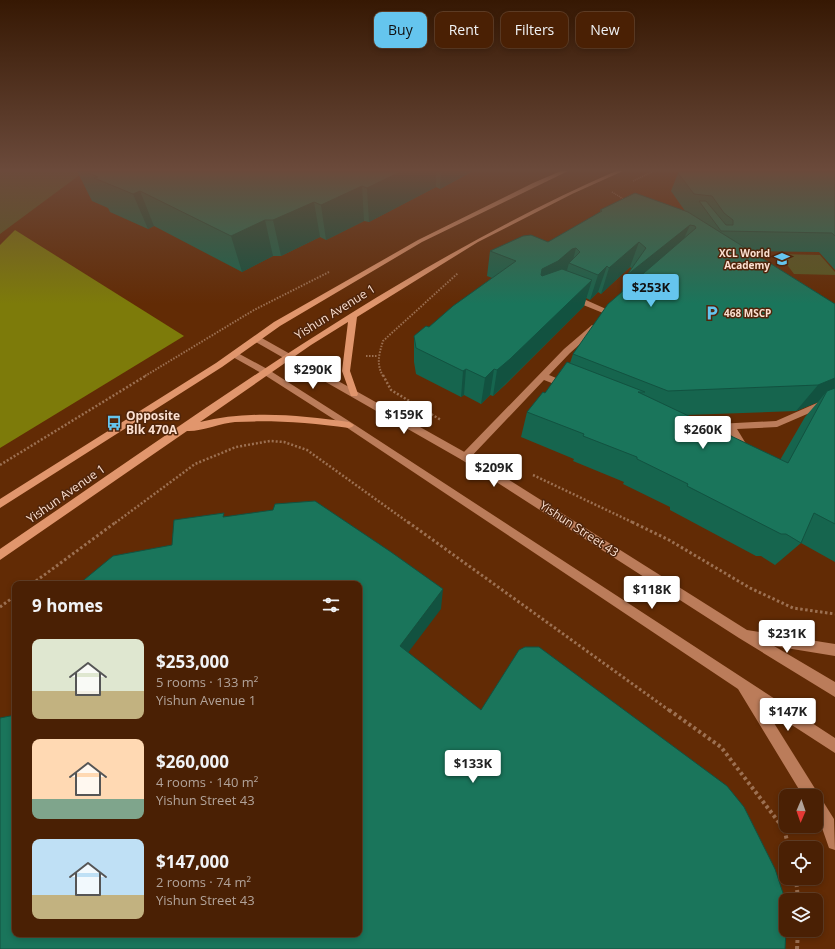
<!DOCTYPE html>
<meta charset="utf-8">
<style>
body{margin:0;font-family:"Open Sans",sans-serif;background:#542d13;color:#f1f3f6;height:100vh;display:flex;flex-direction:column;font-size:15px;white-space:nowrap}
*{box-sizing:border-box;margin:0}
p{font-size:13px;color:#b2a39a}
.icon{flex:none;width:22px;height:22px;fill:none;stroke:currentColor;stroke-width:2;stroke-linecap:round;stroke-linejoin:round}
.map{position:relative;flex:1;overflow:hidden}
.side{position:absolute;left:12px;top:581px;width:350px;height:356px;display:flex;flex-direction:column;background:#4a2004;border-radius:8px;box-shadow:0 2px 6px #0003,0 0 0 1px #613e26}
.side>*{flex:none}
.top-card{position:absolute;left:374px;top:12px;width:380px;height:36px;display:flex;gap:8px}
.needle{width:26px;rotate:182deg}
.controls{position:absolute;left:779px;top:789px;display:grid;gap:8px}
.controls a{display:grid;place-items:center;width:44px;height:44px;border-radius:8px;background:#4a2004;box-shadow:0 2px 6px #0003,0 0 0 1px #613e26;font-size:20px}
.price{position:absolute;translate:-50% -34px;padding:0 9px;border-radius:4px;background:#fff;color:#222;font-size:13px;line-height:26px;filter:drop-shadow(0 1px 2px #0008)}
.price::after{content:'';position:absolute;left:50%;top:24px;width:12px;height:9px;margin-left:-6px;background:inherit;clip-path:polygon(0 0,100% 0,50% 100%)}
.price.active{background:#65c5ee;color:#111}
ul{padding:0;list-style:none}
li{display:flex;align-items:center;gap:12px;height:100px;padding:0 20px}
li span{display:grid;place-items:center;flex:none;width:112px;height:80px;border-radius:8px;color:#555}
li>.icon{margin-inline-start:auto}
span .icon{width:48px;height:48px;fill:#fffc;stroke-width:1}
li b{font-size:17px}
h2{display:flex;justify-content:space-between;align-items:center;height:48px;padding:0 20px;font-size:17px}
.chip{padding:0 14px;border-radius:8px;background:#4a2004;box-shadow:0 2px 6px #0003,0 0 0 1px #613e26;font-size:14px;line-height:36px}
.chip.active{background:#65c5ee;color:#111}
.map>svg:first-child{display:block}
.green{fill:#575721}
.forest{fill:#7d7b0a}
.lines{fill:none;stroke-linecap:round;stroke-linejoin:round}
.path-far4{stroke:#9c7052;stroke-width:1.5;stroke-dasharray:1 1;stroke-linecap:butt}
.path-far3{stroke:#9c7052;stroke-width:2;stroke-dasharray:1.5 1.5;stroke-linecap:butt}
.path-far2{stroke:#9c7052;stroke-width:2.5;stroke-dasharray:2 2;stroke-linecap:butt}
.path-far1{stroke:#9c7052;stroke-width:3;stroke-dasharray:2.5 2.5;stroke-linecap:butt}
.path{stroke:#9c7052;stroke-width:4;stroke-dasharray:3 3;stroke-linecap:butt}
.service{fill:#bb7c5a;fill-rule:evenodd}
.minor{fill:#bb7c5a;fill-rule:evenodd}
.primary{fill:#e1966d;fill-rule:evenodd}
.wall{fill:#16654e;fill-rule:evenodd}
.shaded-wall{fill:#125240}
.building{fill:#1a755b;stroke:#125240}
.labels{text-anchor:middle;stroke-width:3;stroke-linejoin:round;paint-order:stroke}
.far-poi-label{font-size:10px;font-weight:bold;fill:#fce0d1;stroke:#50250b;text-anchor:end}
.street-label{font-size:12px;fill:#fce0d1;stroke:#50250b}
.poi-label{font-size:12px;font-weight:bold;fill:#fce0d1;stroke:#50250b;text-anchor:start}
</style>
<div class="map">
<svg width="835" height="949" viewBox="0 0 835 949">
<rect width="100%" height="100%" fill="#622b05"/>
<path class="green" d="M0 171H85L0 234Z
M779 254 820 255 835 272V275L794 274Z"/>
<path class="forest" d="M15 230 184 336 0 448V245Z"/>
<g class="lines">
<path class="path-far4" d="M633 181 654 171
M612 192 625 200"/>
<path class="path-far3" d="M366 356H378
M145 376 254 310 329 272
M383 376C376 364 379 354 383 341L458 273"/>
<path class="path-far2" d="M383 375 391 390 441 420
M0 465 147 375
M533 475 634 523
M115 523 195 464 236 447 270 441 284 442 307 450 409 523"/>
<path class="path-far1" d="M408 522 670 711
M632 522 669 540 750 588 793 608 835 614
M32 584 116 522
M0 607 15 596"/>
<path class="path" d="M669 710 721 747 784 829 789 848
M784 829 805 826
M796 878 798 900
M797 949 798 930"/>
<path class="service" d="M571 296H577L615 313 611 315H608L571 300Z
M592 325H595L599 327 570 353 549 375 568 383 569 385 568 387H562L544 380 468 460H462L460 457 462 454 564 349Z
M835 395V402L777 427 737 429 751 452 749 455H743L728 430 698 431 693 428 698 425 776 421Z"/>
<path class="minor" d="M254 337H260L468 454 747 630 835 644V656L774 646 835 682V697L739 638 462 460 254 341Z
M234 351 269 370 352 423 835 738V753L764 707 834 819 835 850 829 848 822 828 816 817V796H803L738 689 346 427 263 374 231 356 230 354Z"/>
<path class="primary" d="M561 171H568L422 242 280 326 222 367 0 508V499L216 363 274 322 418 240 533 183Z
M616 171H623L572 194 478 242 357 317 350 371 358 394 357 396H351L342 371 348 322 311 345 200 422C249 410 299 415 349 422L354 425 352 427 349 428C311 423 274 420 235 422 221 423 200 432 187 431L0 560V549C199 414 395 268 616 171Z"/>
</g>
<path class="wall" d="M77 171H473L440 189 436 187 369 222 364 221 326 240 320 237 281 256H273L242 272 154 226 148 229 110 212 108 208 92 201Z
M835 171V270L819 252 751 251 835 304V562L801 543 775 565 761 556H756L670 510V507L623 484 624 482 573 461 574 459 521 437 527 412 545 393 570 363 573 354 622 292 627 275 632 269 630 267 601 294 598 292 590 300 586 298 584 306 505 385 493 396 490 395 481 404 464 395 461 397 416 374 414 362V336L429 327 492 278 487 276 490 251 548 242 600 212V210L685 211 671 191 678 173ZM818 402 805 417 780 460 687 415 796 411Z"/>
<path class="shaded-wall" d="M402 171H436V187L369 222 367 188Z
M441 171H473L440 189Z
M362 186 364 221 326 240 321 205Z
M140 191 154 226 148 229 133 194Z
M314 202 320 237 281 256 273 220Z
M265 220 273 256 242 272 231 236Z
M690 225 679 250 618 301 627 275Z
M639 242 630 267 601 294 609 268Z
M576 248 572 264 569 263 566 274 536 295 542 269 572 249Z
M607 266 598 292 590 300 598 275Z
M592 280 584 306 493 396 497 370Z
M466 369 464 395 461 397 463 371Z
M494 369 490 395 481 404 485 378Z
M835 378V395L827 391 818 402 796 411 818 385Z
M443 589 441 609 401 662 400 646Z"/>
<path class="building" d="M84 171H402L367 188 362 186 321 205 314 202 273 220H265L231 236 140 191 133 194 94 178 98 177Z
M682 171H835V236L832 233 721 231 699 201H706L726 225H733V220L724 213 712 196 694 194 678 173Z
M635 193 688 212 835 304V378L818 385 668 391 573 354 608 304 696 228 695 226 690 225 627 275 646 248 639 242 609 268 607 266 598 275 569 263 580 252 576 248 572 249 558 261 542 269 541 275 542 276 562 269 592 280 510 359 497 370 494 369 485 378 466 369 463 371 416 348 414 336 426 326 429 327 453 306 516 261 490 251 523 236 531 235 548 242 602 211 600 210Z
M567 362 645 392H638L788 463 827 391 835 388V524L814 513 801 543 786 534H781L687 486 688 484 637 459V457L583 436 584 434 527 412 543 392 545 393Z
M315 501 391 552 443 589 400 646 481 710 519 650 525 647H539L727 786 744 807 775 869 783 893 786 911V930L785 949H0V718L15 715V934H359V584H79L113 556 172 545 174 520 224 513 223 517 273 510 275 504Z"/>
<linearGradient id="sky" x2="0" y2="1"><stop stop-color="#361803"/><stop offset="0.56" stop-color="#6b4a3b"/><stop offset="1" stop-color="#6b4a3b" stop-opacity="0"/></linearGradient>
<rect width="835" height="304" fill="url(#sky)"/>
<defs>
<g id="school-bare" transform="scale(1.2)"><path d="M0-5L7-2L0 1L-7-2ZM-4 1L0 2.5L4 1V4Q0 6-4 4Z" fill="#65c5ee" stroke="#50250b" stroke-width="2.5" paint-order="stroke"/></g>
<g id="parking-bare" transform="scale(1.2)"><path d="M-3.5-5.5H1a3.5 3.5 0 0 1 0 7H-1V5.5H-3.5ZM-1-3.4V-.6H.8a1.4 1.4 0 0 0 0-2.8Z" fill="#65c5ee" stroke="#50250b" stroke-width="2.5" paint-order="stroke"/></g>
<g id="bus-bare" transform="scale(1.2)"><path d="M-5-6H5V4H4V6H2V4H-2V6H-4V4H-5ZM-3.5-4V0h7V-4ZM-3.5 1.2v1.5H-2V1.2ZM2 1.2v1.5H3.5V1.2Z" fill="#65c5ee" stroke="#50250b" stroke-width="2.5" paint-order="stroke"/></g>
</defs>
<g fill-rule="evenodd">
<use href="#school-bare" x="782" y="259"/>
<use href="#parking-bare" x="712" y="313"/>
<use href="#bus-bare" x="114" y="423"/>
</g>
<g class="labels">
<g class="far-poi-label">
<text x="770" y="257">XCL World<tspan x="770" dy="12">Academy</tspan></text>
<text x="724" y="317" text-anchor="start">468 MSCP</text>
</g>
<g class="street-label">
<text transform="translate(335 312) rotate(-32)" y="4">Yishun Avenue 1</text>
<text transform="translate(66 494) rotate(-35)" y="4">Yishun Avenue 1</text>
<text transform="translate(579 529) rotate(33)" y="4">Yishun Street 43</text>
</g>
<g class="poi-label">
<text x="126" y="420">Opposite<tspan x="126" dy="14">Blk 470A</tspan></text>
</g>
</g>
</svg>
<div class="controls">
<a><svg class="needle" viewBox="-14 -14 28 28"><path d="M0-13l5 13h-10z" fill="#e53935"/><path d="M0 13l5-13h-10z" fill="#b2a39a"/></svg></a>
<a><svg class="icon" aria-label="locate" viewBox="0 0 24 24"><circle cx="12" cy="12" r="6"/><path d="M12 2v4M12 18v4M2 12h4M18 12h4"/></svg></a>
<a><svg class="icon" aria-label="layers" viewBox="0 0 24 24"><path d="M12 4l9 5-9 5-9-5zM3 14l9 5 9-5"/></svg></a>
</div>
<b class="price active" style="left:651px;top:308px">$253K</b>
<b class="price" style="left:313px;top:390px">$290K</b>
<b class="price" style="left:404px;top:435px">$159K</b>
<b class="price" style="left:703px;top:450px">$260K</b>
<b class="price" style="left:494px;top:488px">$209K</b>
<b class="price" style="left:652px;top:610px">$118K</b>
<b class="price" style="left:787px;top:654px">$231K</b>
<b class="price" style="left:788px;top:732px">$147K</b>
<b class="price" style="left:473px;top:784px">$133K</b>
<div class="top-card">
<a class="chip active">Buy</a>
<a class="chip">Rent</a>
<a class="chip">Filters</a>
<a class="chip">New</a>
</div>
<section class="side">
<h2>9 homes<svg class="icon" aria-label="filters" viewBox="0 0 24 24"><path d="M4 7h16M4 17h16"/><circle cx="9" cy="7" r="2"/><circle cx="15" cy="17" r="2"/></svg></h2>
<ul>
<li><span style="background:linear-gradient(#dfe7d0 65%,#c2b280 0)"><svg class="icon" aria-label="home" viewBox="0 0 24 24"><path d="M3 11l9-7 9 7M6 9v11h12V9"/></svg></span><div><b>$253,000</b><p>5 rooms · 133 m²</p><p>Yishun Avenue 1</p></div></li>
<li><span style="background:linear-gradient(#ffd9b3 75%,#7fa58c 0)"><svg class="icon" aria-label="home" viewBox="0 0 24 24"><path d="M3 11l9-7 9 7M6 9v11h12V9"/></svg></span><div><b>$260,000</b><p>4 rooms · 140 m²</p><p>Yishun Street 43</p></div></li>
<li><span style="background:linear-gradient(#bfe0f5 70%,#c2b280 0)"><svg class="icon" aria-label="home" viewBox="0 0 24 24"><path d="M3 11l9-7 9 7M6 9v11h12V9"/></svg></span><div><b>$147,000</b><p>2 rooms · 74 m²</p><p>Yishun Street 43</p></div></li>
</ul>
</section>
</div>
